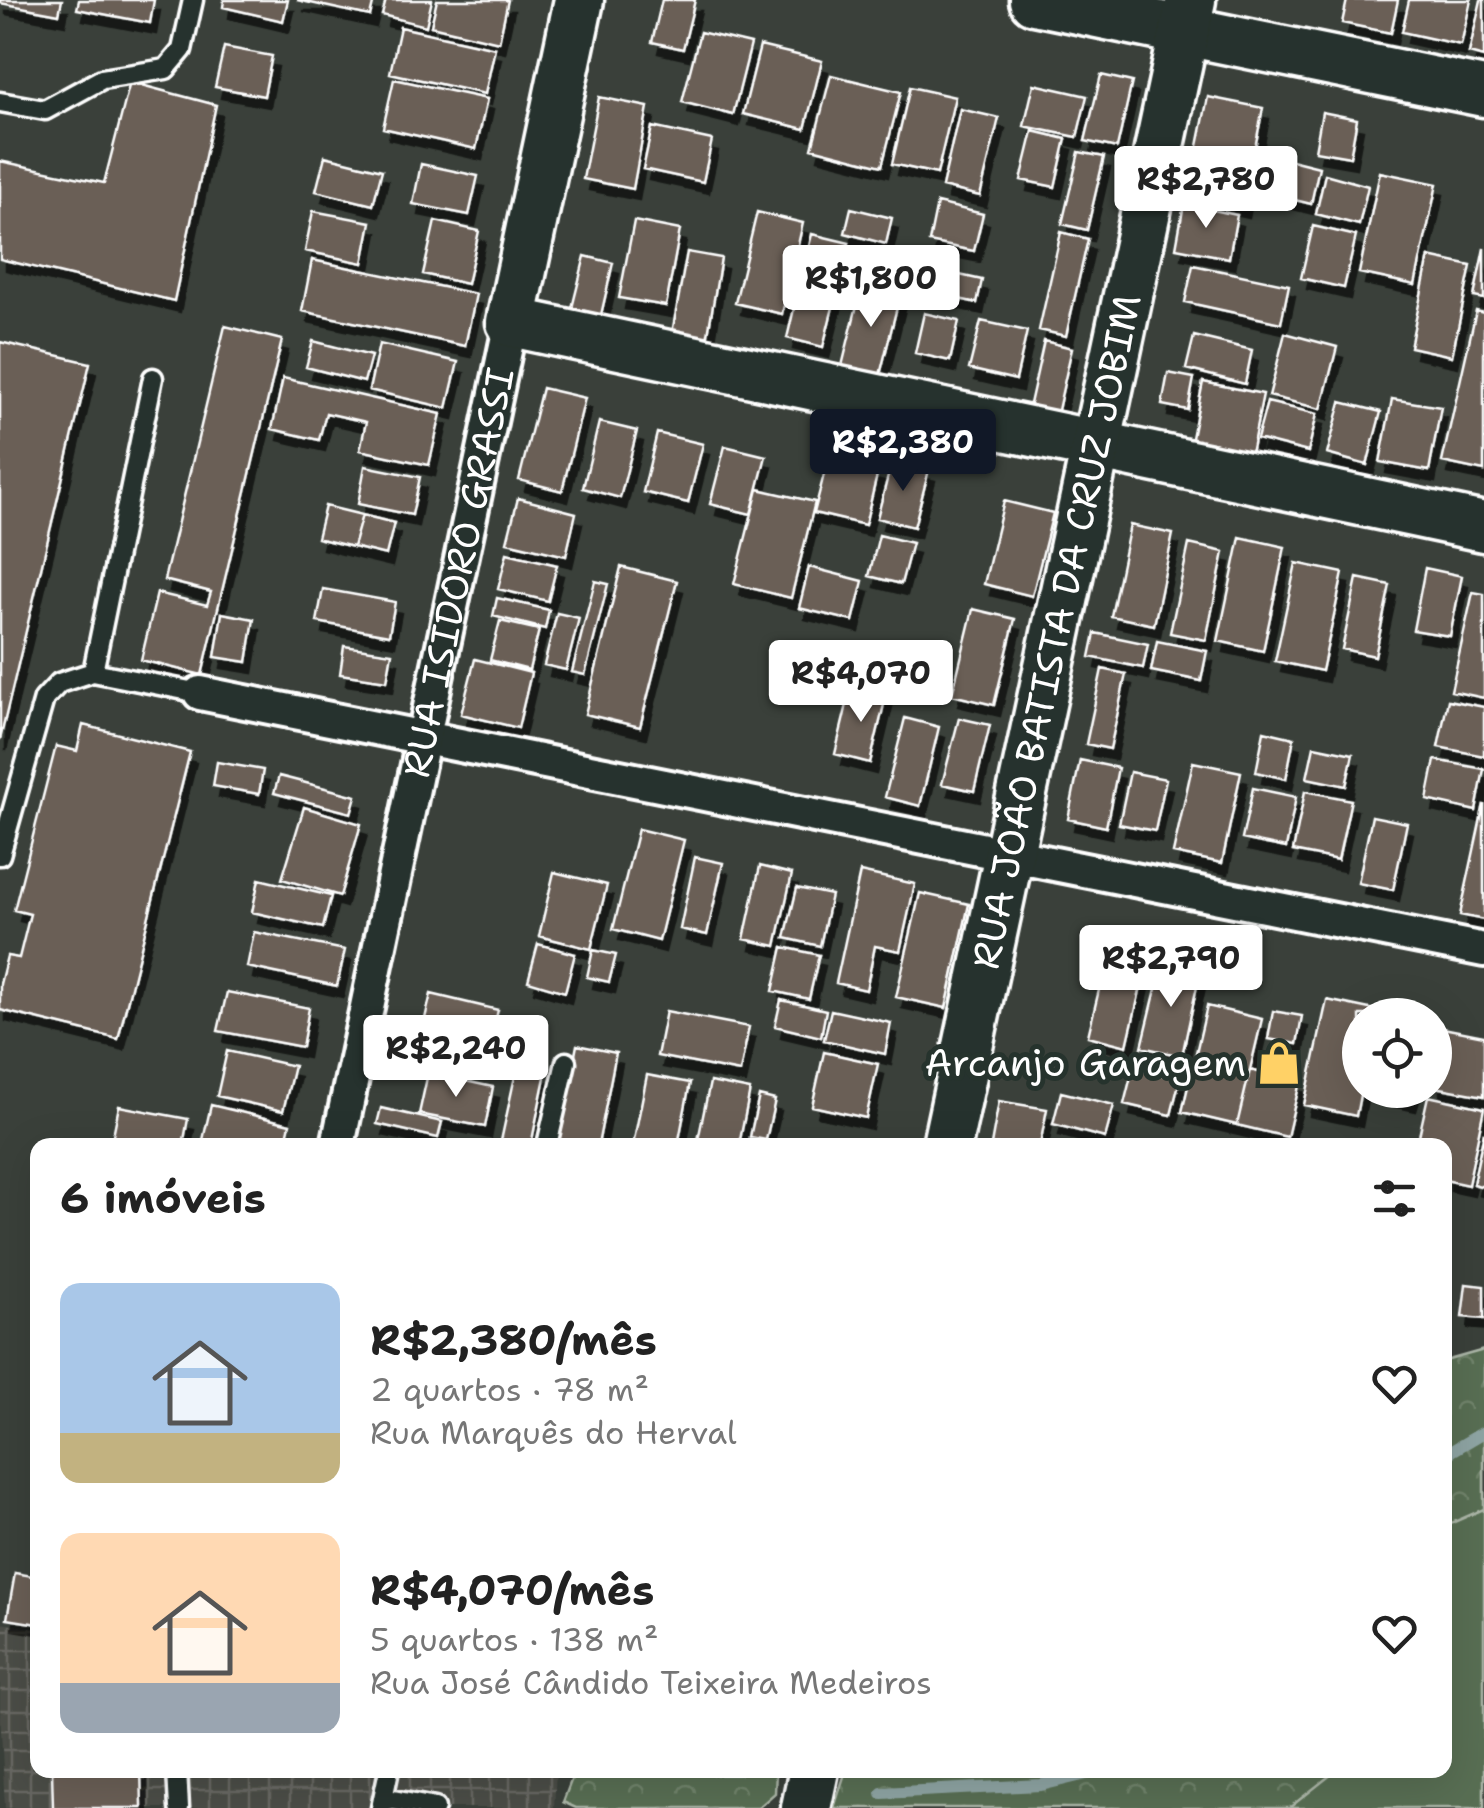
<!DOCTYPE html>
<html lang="pt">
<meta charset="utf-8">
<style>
body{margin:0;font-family:"Shantell Sans",sans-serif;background:#f6f6f6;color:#222;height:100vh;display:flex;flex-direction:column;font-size:38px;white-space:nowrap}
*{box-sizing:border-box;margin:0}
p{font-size:32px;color:#767676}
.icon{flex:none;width:55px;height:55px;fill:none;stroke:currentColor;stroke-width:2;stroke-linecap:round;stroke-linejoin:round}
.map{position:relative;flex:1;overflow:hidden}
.drawer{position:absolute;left:30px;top:1138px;width:1422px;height:640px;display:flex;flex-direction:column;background:#fff;border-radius:20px;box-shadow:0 10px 40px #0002}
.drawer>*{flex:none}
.fabs{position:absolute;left:1342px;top:998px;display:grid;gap:20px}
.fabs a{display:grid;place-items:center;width:110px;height:110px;border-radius:50%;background:#fff;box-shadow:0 10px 40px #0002;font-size:50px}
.price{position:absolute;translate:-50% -85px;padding:0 22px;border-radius:10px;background:#fff;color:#222;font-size:32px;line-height:65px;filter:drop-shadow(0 2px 5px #0008)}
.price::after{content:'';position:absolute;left:50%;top:60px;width:30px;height:22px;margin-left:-15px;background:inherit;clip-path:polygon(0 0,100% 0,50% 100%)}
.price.active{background:#111827;color:#fff}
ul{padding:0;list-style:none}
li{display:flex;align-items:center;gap:30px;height:250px;padding:0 30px}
li span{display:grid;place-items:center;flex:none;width:280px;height:200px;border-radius:20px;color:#555}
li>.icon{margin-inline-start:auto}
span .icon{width:120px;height:120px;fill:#fffc;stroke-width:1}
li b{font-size:42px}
h2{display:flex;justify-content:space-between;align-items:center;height:120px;padding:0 30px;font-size:42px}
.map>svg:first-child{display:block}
.industrial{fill:url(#industrial-grid)}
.green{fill:#586e52;stroke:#acb6a8;stroke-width:2.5}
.forest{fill:url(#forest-crowns);stroke:#acb6a8;stroke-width:2.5}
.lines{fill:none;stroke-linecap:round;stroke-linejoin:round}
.stream{stroke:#8ea4a3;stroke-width:12}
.building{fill:#6a5e57;stroke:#fff;stroke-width:2.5;filter:url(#shadow)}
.lane-casing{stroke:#fff;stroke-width:25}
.street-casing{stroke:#fff;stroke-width:40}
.secondary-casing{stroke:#fff;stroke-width:55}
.lane{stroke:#26332d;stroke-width:18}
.street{stroke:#26332d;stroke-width:32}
.secondary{stroke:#26332d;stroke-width:48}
.labels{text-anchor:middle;stroke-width:10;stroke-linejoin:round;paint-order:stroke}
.street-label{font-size:38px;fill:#fff;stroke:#26332d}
.poi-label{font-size:38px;fill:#fff;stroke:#26332d;text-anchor:end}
</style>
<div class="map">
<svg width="1484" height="1808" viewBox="0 0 1484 1808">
<defs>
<pattern id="industrial-grid" width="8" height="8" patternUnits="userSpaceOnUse" patternTransform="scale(2.5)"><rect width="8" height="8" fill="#4c4d47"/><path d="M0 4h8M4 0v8" fill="none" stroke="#676863"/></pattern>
<pattern id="forest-crowns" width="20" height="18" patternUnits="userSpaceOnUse" patternTransform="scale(2.5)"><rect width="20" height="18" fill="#586e52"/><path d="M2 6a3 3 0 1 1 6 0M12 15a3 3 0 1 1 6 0" fill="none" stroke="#71846c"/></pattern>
<filter id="shadow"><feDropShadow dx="6" dy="11" stdDeviation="0" flood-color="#0009"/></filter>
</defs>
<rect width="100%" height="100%" fill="#3a403a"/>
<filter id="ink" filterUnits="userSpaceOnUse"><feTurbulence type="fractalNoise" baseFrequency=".01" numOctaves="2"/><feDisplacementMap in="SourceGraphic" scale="20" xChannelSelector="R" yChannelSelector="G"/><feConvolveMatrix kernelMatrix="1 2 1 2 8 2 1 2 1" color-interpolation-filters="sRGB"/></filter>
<g filter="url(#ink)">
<path class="industrial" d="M0 1623 37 1629 38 1770H556L554 1808H5L0 1709Z"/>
<path class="green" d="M1484 1432V1808H1279L1275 1770H1445V1455Z"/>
<path class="forest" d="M1484 1350V1509L1445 1526V1361Z
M575 1770H776L775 1793 758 1808H576L563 1802Z
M846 1770H1337L1289 1808H834Z"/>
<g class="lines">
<path class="stream" d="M1445 1455 1484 1432
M713 1770H738
M882 1793 1041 1785 1103 1770"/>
</g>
<path class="building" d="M0 0H62L59 14 0 3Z
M79 0H154L150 23 77 9Z
M224 0H288L283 21 223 7Z
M297 0H374L370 16Z
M386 0H432L426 26 382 15Z
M437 0H508L499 42 431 26Z
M662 0H695L683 49 652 42Z
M1347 0H1398L1391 33 1342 23Z
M1409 0H1471L1461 45 1402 32Z
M1481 0H1484V57L1469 53Z
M400 27 495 48 485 94 390 73Z
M700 32 751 44 733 115 682 102Z
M760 46 822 61 805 129 743 114Z
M224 47 272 56 264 96 215 87Z
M831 75 901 92 882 166 812 148Z
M1101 75 1132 82 1117 148 1085 141Z
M394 79 487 99 476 149 383 128Z
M130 82 216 105 174 301 0 259V161L104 183Z
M1034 84 1087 96 1077 137 1024 126Z
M910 87 955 97 937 174 892 164Z
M599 97 648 107 633 189 583 179Z
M1208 97 1263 108 1243 207 1188 195Z
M960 109 999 118 980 196 942 187Z
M1322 112 1357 119 1350 157 1315 151Z
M652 127 712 140 703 182 643 169Z
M1033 131 1066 139 1055 187 1021 180Z
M1079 152 1104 157 1087 230 1062 224Z
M1259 152 1319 167 1311 204 1251 189Z
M325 156 382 170 373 205 316 191Z
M421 164 478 176 469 215 413 204Z
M1380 172 1437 184 1415 285 1359 273Z
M1325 174 1368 186 1359 225 1316 214Z
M937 203 983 214 974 251 929 242Z
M1184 204 1237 215 1229 258 1176 248Z
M851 208 892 218 886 244 845 233Z
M313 211 371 222 363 263 305 251Z
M757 212 803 223 782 314 735 303Z
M435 221 479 231 467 284 423 274Z
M634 221 680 230 666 306 619 298Z
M1313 226 1356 236 1344 288 1301 278Z
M1061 232 1088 239 1066 336 1039 330Z
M812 234 849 243 823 347 787 338Z
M1484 248V299L1474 297Z
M687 252 721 258 707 340 672 333Z
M585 256 613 263 601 315 572 308Z
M1429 257 1471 266 1452 356 1410 347Z
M312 260 476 294 465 346 302 311Z
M1193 265 1289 285 1281 323 1185 302Z
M928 268 982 280 977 303 923 291Z
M862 285 900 295 880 375 842 366Z
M1476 311 1484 313V471L1442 462Z
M924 313 959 321 950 361 915 353Z
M981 321 1027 331 1016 380 969 369Z
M225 326 282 340 202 675 141 660 157 593 207 605 211 592 164 580Z
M1285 333 1337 347 1321 409 1269 396Z
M1194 336 1252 350 1245 384 1186 369Z
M313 341 371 356 364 382 306 367Z
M1044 341 1072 348 1056 419 1028 413Z
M0 342 90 363 0 740Z
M379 344 458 362 447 408 369 390Z
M1168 373 1194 378 1188 410 1162 405Z
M283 378 441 414 429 465 360 450 366 422 326 413 319 440 272 429Z
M1203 382 1263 394 1251 454 1191 443Z
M542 388 585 398 562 491 519 480Z
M1392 399 1441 407 1429 471 1380 462Z
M1267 402 1317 414 1308 452 1257 439Z
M1341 402 1381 412 1367 465 1327 454Z
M599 422 637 431 620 498 583 488Z
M657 433 703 444 688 503 643 492Z
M725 446 766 456 751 514 710 504Z
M828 459 878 471 865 525 814 513Z
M892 461 929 470 914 527 877 518Z
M365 466 420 477 412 515 358 504Z
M758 489 815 502 791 598 734 584Z
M518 498 576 513 566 556 507 542Z
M1004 501 1053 513 1032 596 984 584Z
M325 506 362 515 353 547 317 538Z
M362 515 394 523 386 555 353 547Z
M1130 525 1173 534 1154 625 1111 616Z
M879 535 912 543 901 584 869 576Z
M1240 537 1285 547 1263 651 1218 641Z
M1189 544 1224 552 1206 640 1170 633Z
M507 553 557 565 548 601 498 589Z
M1296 563 1343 573 1322 671 1275 661Z
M621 567 677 581 640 727 585 714Z
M809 567 863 581 853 621 799 608Z
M1425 568 1462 576 1450 636 1413 630Z
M1357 578 1390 585 1375 656 1342 649Z
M595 581 608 584 585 675 572 672Z
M323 589 395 602 389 635 317 622Z
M1473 592 1484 594V698L1451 691Z
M497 598 549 610 545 629 493 616Z
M973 609 1015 619 994 705 952 695Z
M222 613 254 619 247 662 215 657Z
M557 613 579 618 566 670 544 665Z
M500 621 539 630 529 670 490 660Z
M1095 633 1148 644 1143 668 1090 657Z
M1157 641 1207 651 1201 681 1151 671Z
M344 646 392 653 387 681 340 674Z
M475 659 531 673 518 728 461 714Z
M1102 669 1126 674 1110 749 1086 744Z
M851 688 886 696 870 763 835 754Z
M1448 700 1484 707V756L1438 747Z
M905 718 939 727 920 806 885 797Z
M959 718 990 725 974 791 942 784Z
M83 725 190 752 118 1039 0 1010V984L7 956 19 958 30 914 14 910 56 746 77 751Z
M1264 731 1294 738 1286 779 1256 772Z
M1314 746 1353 754 1346 786 1307 778Z
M1080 760 1118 768 1106 827 1068 819Z
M1435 760 1484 769 1476 811 1427 800Z
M217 762 263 770 259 794 213 786Z
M1193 762 1241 772 1222 863 1173 853Z
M1130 772 1166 779 1155 831 1119 824Z
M279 776 356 796 351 813 274 793Z
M1253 788 1296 797 1286 848 1242 839Z
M1305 791 1351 800 1338 860 1293 851Z
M1484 804V920L1460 915Z
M304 807 361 824 340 896 282 879Z
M1372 816 1407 823 1393 890 1358 883Z
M638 829 684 840 659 941 613 929Z
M695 857 723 863 707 935 680 929Z
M760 866 792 874 776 946 744 939Z
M554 872 607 885 591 949 539 936Z
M860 872 915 884 900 951 875 946 866 990 836 983Z
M259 879 331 896 323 928 252 912Z
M797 888 831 895 820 946 785 938Z
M920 893 969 904 946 1008 896 997Z
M254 932 345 950 337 986 247 967Z
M538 944 575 954 565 992 528 981Z
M783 947 819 955 809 999 773 991Z
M593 950 616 955 609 982 587 977Z
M1108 952 1147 961 1127 1046 1088 1036Z
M1162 964 1200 972 1182 1056 1142 1047Z
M227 992 309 1008 302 1047 218 1031Z
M431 994 498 1010 488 1051 421 1035Z
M781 1000 826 1010 821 1037 775 1026Z
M1327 1000 1379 1011 1378 1015H1360L1361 1090 1356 1116 1304 1105Z
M1207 1006 1262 1019 1237 1125 1182 1112Z
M831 1010 891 1023 885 1054 824 1040Z
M666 1011 749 1027 740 1072 657 1056Z
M1273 1011 1302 1016 1297 1044 1268 1039Z
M1438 1027 1484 1036V1096L1435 1087V1042Z
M577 1045 616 1053 598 1145H557Z
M227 1051 294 1066 283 1111 217 1096Z
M824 1052 878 1064 866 1118 812 1106Z
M517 1067 546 1072 531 1145 501 1141Z
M1133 1068 1180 1079 1171 1115 1124 1104Z
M1250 1070 1300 1082 1287 1137 1237 1125Z
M428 1073 493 1087 485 1127 419 1114Z
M647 1075 690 1083 678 1145H633Z
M710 1082 750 1090 739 1145H697Z
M1373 1090H1413L1410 1100 1373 1092Z
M1061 1092 1114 1105 1105 1138 1053 1124Z
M759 1096 775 1100 766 1140 750 1137Z
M1428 1096 1484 1108 1468 1185 1445 1180V1145H1417Z
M999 1101 1047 1109 1040 1145H991Z
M211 1105 290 1124 285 1145H222L203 1140Z
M119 1106 188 1119 183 1145H111Z
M381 1108 442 1122 438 1138 377 1124Z
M1484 1132V1187L1473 1184Z
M1466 1284 1484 1286V1319L1462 1317Z
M15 1573 38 1577V1624L7 1619Z
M52 1770H141L142 1808H53Z"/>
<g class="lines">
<g class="lane-casing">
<path id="lane" d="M0 102 45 110 102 79 166 69 182 50 193 0
M93 672 200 693
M0 855 44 699 59 683 93 672 153 378
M547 1145 566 1062
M177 1770 179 1808
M383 1798 435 1808
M381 1808 389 1770"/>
</g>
<g class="street-casing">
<g id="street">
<path d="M200 693 1484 950"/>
<path id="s1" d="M338 1145 511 322"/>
</g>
</g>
<g class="secondary-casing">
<g id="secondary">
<path d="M579 0 511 322 1484 527"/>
<path d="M1034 0 1484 92"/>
<path id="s2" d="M947 1145 1191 0"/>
<path d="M806 1808 814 1770"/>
</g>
</g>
<use href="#lane" class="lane"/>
<use href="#street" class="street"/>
<use href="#secondary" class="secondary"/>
</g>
</g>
<defs>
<g id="shop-bare" transform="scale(3.45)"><path d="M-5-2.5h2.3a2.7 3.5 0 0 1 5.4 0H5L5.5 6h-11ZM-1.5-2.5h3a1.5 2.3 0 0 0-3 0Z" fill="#ffd166" stroke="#26332d" stroke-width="2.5" paint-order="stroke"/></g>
</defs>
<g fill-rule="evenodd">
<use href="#shop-bare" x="1279" y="1063"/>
</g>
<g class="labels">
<g class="street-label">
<text dy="13" stroke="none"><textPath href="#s1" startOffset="585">RUA ISIDORO GRASSI</textPath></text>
<text dy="13" stroke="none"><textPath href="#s2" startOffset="525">RUA JOÃO BATISTA DA CRUZ JOBIM</textPath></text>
</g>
<g class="poi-label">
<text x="1246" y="1076">Arcanjo Garagem</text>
</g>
</g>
</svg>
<div class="fabs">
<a><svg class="icon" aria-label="locate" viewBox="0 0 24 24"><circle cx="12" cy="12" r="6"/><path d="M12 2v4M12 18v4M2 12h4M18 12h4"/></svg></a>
</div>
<b class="price" style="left:1206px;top:231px">R$2,780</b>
<b class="price" style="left:871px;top:330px">R$1,800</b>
<b class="price active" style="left:903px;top:494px">R$2,380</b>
<b class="price" style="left:861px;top:725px">R$4,070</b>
<b class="price" style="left:1171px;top:1010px">R$2,790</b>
<b class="price" style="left:456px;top:1100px">R$2,240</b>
<section class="drawer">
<h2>6 imóveis<svg class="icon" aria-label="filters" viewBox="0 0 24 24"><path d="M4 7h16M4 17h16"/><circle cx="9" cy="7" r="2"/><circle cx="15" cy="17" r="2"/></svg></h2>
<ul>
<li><span style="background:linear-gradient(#a9c7e8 75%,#c2b280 0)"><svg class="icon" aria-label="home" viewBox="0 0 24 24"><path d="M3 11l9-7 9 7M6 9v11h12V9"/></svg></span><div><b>R$2,380/mês</b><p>2 quartos · 78 m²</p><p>Rua Marquês do Herval</p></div><svg class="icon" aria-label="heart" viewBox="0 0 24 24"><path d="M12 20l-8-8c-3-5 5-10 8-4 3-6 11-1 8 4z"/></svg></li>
<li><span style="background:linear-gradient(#ffd9b3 75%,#9aa5b1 0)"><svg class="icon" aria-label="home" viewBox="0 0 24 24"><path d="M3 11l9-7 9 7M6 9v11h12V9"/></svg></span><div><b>R$4,070/mês</b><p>5 quartos · 138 m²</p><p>Rua José Cândido Teixeira Medeiros</p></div><svg class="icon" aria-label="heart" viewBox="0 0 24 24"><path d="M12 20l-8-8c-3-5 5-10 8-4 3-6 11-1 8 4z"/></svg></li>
</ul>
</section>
</div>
